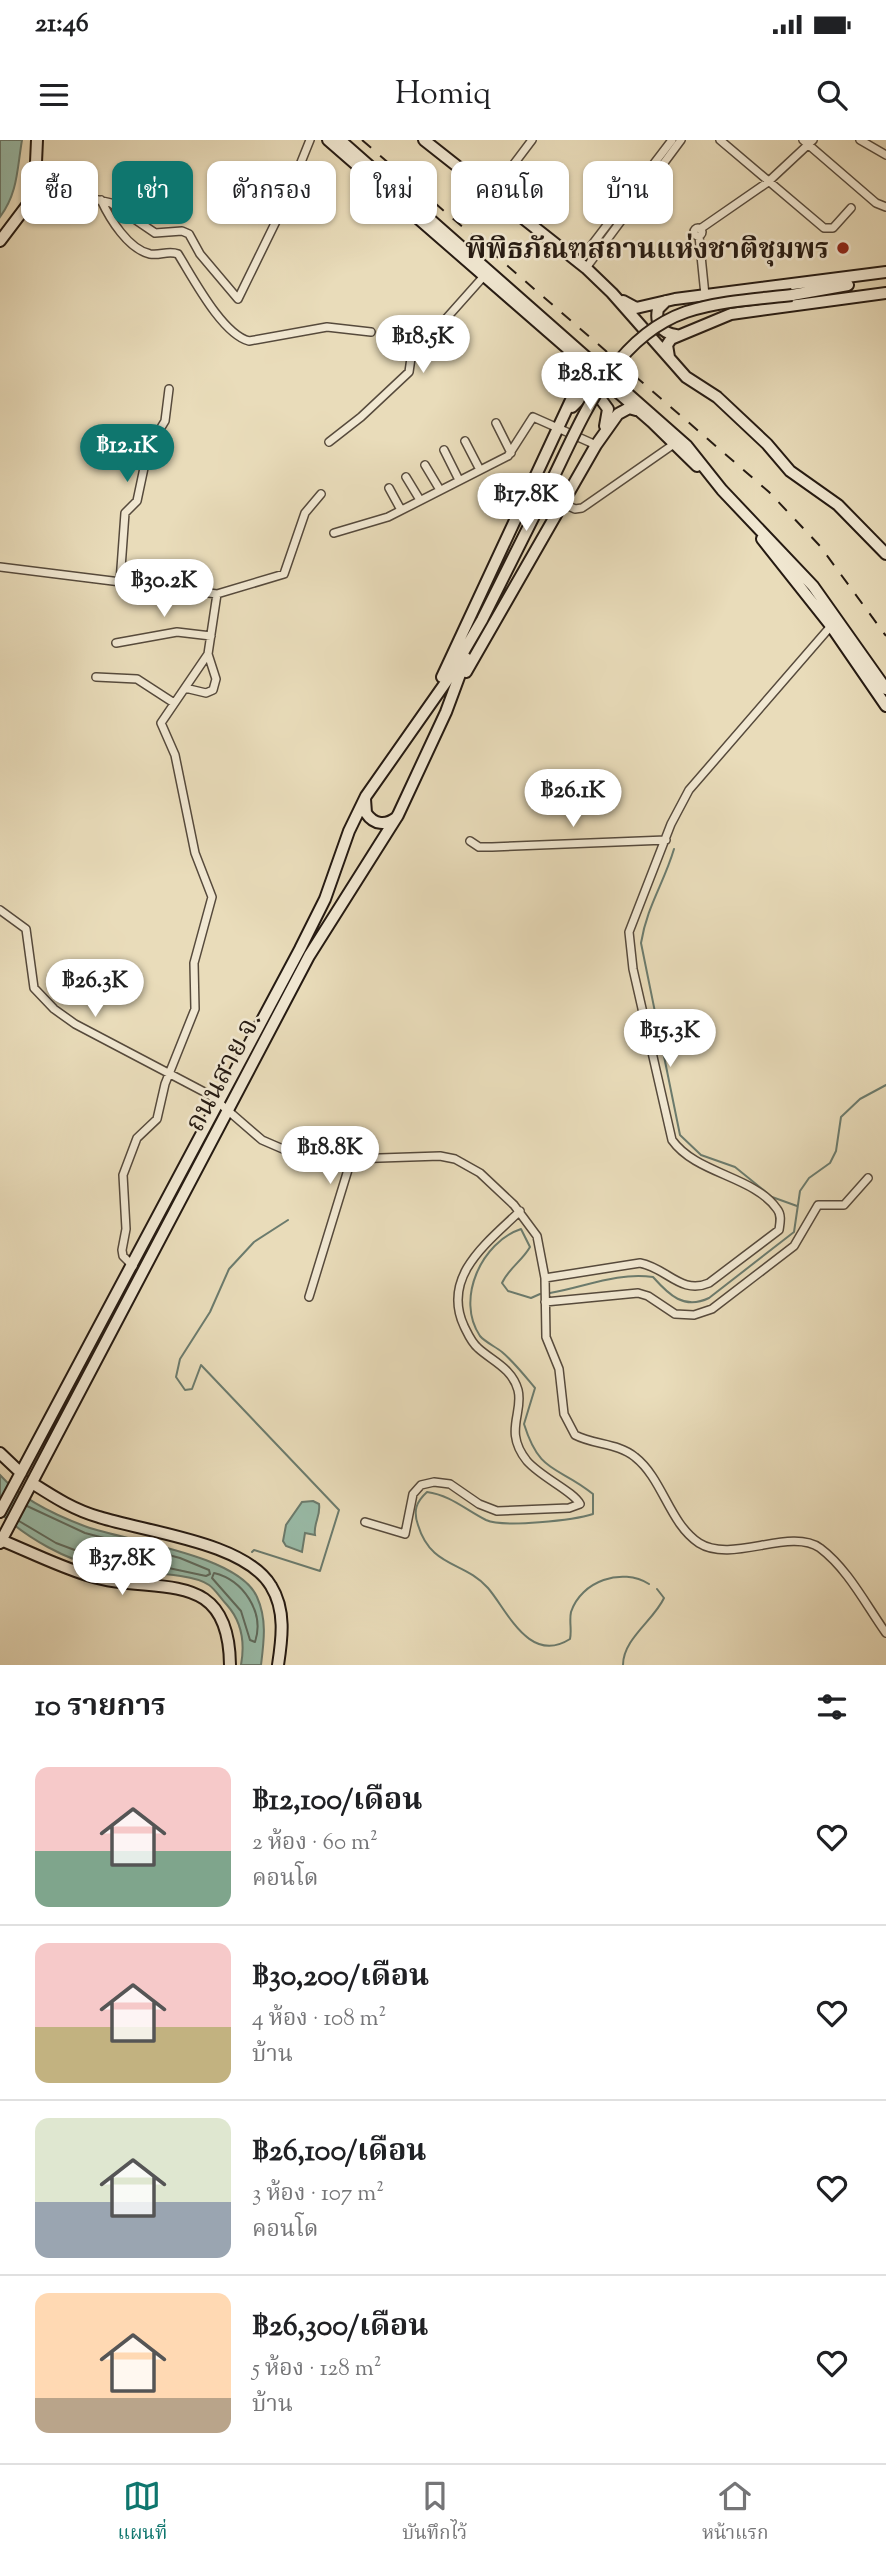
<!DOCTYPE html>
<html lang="th">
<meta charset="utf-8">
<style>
body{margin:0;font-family:"Sorts Mill Goudy","Noto Serif Thai",serif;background:#f6f6f6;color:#202124;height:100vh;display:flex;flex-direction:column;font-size:26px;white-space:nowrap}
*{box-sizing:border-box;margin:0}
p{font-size:23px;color:#757577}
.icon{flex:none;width:38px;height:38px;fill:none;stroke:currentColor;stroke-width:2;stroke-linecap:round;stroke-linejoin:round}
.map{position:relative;height:1525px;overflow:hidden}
.panel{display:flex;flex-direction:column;background:#fff;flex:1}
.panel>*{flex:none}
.guide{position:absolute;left:21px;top:21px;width:845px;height:63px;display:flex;gap:14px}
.price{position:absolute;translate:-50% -60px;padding:0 16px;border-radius:24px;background:#fff;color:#222;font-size:23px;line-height:46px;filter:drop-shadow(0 2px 4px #0008)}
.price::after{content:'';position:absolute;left:50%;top:42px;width:21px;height:16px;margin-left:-10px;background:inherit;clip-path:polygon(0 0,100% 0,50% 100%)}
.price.active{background:#0f766e;color:#fff}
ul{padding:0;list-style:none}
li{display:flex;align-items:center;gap:21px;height:175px;padding:0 35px}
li+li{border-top:2px solid #e0e0e0}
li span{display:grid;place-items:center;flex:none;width:196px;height:140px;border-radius:14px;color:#555}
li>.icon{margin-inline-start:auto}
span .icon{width:84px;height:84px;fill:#fffc;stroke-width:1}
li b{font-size:30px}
h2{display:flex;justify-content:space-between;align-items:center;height:84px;padding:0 35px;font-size:30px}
.chip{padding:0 24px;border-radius:14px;background:#fff;box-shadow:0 2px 5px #0004;font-size:24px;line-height:63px}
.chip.active{background:#0f766e;color:#fff}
.status{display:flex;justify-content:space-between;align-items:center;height:49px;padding:0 35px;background:#fff;direction:ltr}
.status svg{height:19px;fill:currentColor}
header{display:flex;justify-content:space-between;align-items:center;height:91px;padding:0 35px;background:#fff;font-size:32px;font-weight:600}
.menu{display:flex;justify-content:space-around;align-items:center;height:98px;border-top:2px solid #e0e0e0;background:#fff;font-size:19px;color:#757577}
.menu a{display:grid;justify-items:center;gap:4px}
.menu .active{color:#0f766e}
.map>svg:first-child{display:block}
.water{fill:#99bca9;stroke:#6b7b6d;stroke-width:2}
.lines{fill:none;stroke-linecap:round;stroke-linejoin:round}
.shore{stroke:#5f6b5e;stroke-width:2}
.stream{stroke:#6b7b6d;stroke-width:2}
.street-casing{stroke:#564a3c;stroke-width:10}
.secondary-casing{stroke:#251a12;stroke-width:14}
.street{stroke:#f1e8d2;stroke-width:7}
.secondary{stroke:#f1e8d2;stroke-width:10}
.rail{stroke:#251a12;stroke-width:2;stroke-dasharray:12 12;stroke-linecap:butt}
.secondary-bridge-casing{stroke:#251a12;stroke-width:14;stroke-linecap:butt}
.secondary-bridge{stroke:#f1e8d2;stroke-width:10}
.poi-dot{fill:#8f2418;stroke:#f1e8d2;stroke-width:2.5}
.labels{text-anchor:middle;stroke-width:5;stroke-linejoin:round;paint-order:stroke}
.poi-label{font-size:28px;font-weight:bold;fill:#251a12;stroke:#f1e8d2;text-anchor:end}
.street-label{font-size:28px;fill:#251a12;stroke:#f1e8d2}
</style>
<div class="status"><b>21:46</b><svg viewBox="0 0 49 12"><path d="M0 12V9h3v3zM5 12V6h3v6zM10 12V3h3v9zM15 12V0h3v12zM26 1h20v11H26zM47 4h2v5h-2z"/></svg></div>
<header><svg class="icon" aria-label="menu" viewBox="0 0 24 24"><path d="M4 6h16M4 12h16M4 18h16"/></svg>Homiq<svg class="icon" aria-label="search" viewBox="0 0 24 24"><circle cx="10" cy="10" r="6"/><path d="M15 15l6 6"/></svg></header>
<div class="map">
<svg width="886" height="1525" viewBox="0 0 886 1525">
<rect width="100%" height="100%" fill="#e9dcba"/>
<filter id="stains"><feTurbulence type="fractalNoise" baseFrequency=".00286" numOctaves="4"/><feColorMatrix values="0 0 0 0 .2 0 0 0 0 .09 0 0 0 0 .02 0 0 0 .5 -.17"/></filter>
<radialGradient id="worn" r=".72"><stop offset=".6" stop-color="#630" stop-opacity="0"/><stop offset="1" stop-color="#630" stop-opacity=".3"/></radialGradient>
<path class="water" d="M0 0H22C17 29 18 53 0 77Z
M0 1335C21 1359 57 1376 87 1387 127 1401 239 1415 257 1457 267 1479 264 1501 261 1525H241C245 1503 242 1482 227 1465 221 1459 216 1450 209 1445 190 1431 128 1434 103 1428 67 1421 27 1398 0 1373Z
M313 1361 319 1364C321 1376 313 1384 315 1395L305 1393 302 1412 286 1406 283 1401 286 1385 302 1362Z"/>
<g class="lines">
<path class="shore" d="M19 1381 56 1403 104 1421 164 1427 206 1436 210 1434 209 1430 180 1418 85 1393 27 1366
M214 1433C243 1440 265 1472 255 1502L250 1500 241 1471 212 1438Z"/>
<path class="stream" d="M674 709C664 743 647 766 641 803L680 995 701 1015 735 1027 772 1057 797 1066
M550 1153C585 1147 617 1132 653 1137 669 1155 684 1170 709 1158L794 1092 800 1051 809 1038 830 1023 836 1011 841 977 860 959 886 945
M540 1154 531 1158 508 1151 502 1143C509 1128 522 1121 530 1107L521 1089C482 1102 455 1159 480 1196 485 1202 496 1207 502 1212 514 1222 525 1236 535 1248L524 1284C540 1335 557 1325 593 1354V1374C575 1380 504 1388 486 1380 466 1370 450 1355 427 1352 416 1362 413 1371 418 1385 431 1428 464 1421 488 1448 507 1470 529 1525 570 1499 572 1490 569 1481 571 1472 581 1441 622 1427 649 1444
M252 1412 254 1410 320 1431 339 1370 201 1225 192 1249 185 1250 176 1237 180 1219 210 1172 229 1129 254 1102 288 1080
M623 1525C623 1499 654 1480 664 1458L657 1449"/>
<g class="street-casing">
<path id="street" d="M720 0 824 88H833L851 68
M803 0 876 63 886 67
M860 0 886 15
M35 45 111 63 155 93 182 91 189 94 200 114 238 159 283 67 310 0
M492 53 532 0
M101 60C110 79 128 109 150 114 160 116 168 110 178 114 193 138 222 194 249 201L327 187 371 192
M694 92a4 4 0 1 1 8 0a4 4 0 1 1-8 0Z
M700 89 768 42 813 0
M699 96 705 155
M578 123 672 0
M586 128 681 0
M496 283 511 313
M465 301 480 330
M329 302 361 277 409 232 411 218 484 136
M444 310 459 340
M425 325 440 350
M406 337 420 360
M389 348 401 370
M562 363 575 369 582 368 674 304
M334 393 388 377 508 316 533 277 596 305
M0 427 217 454 284 434 305 373 321 354
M120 442 125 373 137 361 148 309 165 281 169 249
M116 503 177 492 211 496
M96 537 137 539 174 563
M185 548 206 553 213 550 216 539 208 514
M470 701 479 707H492L666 700
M0 770 26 789 34 848 54 869 75 884 210 955 262 1000 299 1016 320 1020 440 1016 455 1019 480 1033 514 1065 537 1096 545 1138 546 1197 559 1229 564 1274 575 1295C594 1305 618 1303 635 1317 663 1339 669 1383 699 1403 732 1424 790 1387 820 1408 848 1429 866 1465 886 1493
M133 1126 123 1116 122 1110 126 1089 123 1035 137 998 157 979 165 944 195 869 194 823 212 757 195 713 175 615 161 583 208 514 217 454
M545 1138 640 1123C667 1128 681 1155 709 1143L779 1090C780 1083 782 1075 777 1069 754 1036 696 1034 672 1000L633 829 629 792 671 684 689 650 831 486
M309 1157 351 1020
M545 1162 638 1153 648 1156 675 1174 694 1175 712 1169 794 1106 818 1065H844L868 1038
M365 1382 405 1394 413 1354 421 1345 434 1342 450 1344 479 1364 497 1371 569 1368 580 1364C573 1351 542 1338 527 1321 503 1291 524 1273 518 1250 512 1228 492 1221 478 1208 471 1202 468 1194 464 1186 441 1136 488 1102 520 1071"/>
</g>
<g class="secondary-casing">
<path id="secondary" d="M328 0 652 282 697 326
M340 0 687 306 722 350 813 446 886 549
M424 0 586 128 612 153 686 237 717 257 767 304 790 331 838 365 886 414
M0 101 28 64 35 45 37 0
M792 155 848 145
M623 161 636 168 675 159 886 132
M666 161 658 169C655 183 661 193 676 195
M669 217 667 205 671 199 731 174 886 153
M572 267 583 256 600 258 608 269 605 286
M762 399 831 486 886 566
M466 532 596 305 618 274 629 268 636 270
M442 537 578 245V227L573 217
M365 659 366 673C374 685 386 686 397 677
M0 1313 21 1333
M32 1343C54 1357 74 1370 99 1377 145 1392 245 1402 271 1446 286 1470 282 1499 278 1525
M0 1372 300 809 325 759 349 691 366 656 446 542 482 480 542 360
M1 1400C30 1412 58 1426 87 1435 154 1457 229 1423 230 1525
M0 1403 309 816 398 675 446 572 466 518"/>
</g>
<use href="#street" class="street"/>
<use href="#secondary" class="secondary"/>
<path class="rail" d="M362 0 769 352 820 406 886 496"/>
<g class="secondary-bridge-casing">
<path id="secondary-bridge" d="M542 360C578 292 606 200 686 172 719 161 757 159 792 155"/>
</g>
<use href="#secondary-bridge" class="secondary-bridge"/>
</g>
<circle class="poi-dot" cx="843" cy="108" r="7"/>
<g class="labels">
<g class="poi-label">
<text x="829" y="118">พิพิธภัณฑสถานแห่งชาติชุมพร</text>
</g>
<g class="street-label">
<text transform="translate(222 931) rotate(-62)" y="10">ถนนสาย จ.</text>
</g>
</g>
<rect width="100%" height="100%" filter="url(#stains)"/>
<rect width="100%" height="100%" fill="url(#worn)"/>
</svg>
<b class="price" style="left:423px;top:235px">฿18.5K</b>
<b class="price" style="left:590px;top:272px">฿28.1K</b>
<b class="price active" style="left:127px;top:344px">฿12.1K</b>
<b class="price" style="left:526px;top:393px">฿17.8K</b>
<b class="price" style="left:164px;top:479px">฿30.2K</b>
<b class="price" style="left:573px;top:689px">฿26.1K</b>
<b class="price" style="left:95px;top:879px">฿26.3K</b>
<b class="price" style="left:670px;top:929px">฿15.3K</b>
<b class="price" style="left:330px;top:1046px">฿18.8K</b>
<b class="price" style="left:122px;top:1457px">฿37.8K</b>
<div class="guide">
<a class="chip">ซื้อ</a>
<a class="chip active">เช่า</a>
<a class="chip">ตัวกรอง</a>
<a class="chip">ใหม่</a>
<a class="chip">คอนโด</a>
<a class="chip">บ้าน</a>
</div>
</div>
<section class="panel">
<h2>10 รายการ<svg class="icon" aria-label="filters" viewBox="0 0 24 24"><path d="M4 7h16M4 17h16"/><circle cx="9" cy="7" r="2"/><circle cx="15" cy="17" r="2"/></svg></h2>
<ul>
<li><span style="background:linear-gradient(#f6c9c9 60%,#7fa58c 0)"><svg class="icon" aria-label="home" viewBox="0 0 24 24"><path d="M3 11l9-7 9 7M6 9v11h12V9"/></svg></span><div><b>฿12,100/เดือน</b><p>2 ห้อง · 60 m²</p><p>คอนโด</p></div><svg class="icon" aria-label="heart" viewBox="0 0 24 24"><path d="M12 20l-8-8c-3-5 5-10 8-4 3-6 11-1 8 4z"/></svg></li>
<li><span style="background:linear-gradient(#f6c9c9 60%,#c2b280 0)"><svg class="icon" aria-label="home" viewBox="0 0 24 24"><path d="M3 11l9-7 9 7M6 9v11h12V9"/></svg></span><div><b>฿30,200/เดือน</b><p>4 ห้อง · 108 m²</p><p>บ้าน</p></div><svg class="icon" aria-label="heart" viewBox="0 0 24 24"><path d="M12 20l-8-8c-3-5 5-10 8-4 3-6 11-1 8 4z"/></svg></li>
<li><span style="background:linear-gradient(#dfe7d0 60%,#9aa5b1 0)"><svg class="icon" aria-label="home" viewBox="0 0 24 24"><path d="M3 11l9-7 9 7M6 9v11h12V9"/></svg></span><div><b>฿26,100/เดือน</b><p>3 ห้อง · 107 m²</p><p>คอนโด</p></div><svg class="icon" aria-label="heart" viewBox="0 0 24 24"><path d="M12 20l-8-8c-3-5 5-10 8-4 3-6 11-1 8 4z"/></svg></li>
<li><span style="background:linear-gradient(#ffd9b3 75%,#b9a48a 0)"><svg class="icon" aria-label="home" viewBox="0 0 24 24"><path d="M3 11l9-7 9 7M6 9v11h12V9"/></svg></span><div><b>฿26,300/เดือน</b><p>5 ห้อง · 128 m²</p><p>บ้าน</p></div><svg class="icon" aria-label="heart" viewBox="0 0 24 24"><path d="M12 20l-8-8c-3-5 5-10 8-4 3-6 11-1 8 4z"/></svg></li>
</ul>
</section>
<nav class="menu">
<a class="active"><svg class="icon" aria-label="map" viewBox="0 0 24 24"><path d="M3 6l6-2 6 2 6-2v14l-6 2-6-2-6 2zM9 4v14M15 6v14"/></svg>แผนที่</a>
<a><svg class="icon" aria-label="saved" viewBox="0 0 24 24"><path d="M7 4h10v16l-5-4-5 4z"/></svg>บันทึกไว้</a>
<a><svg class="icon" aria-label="home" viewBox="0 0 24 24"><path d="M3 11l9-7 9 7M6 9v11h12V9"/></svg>หน้าแรก</a>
</nav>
